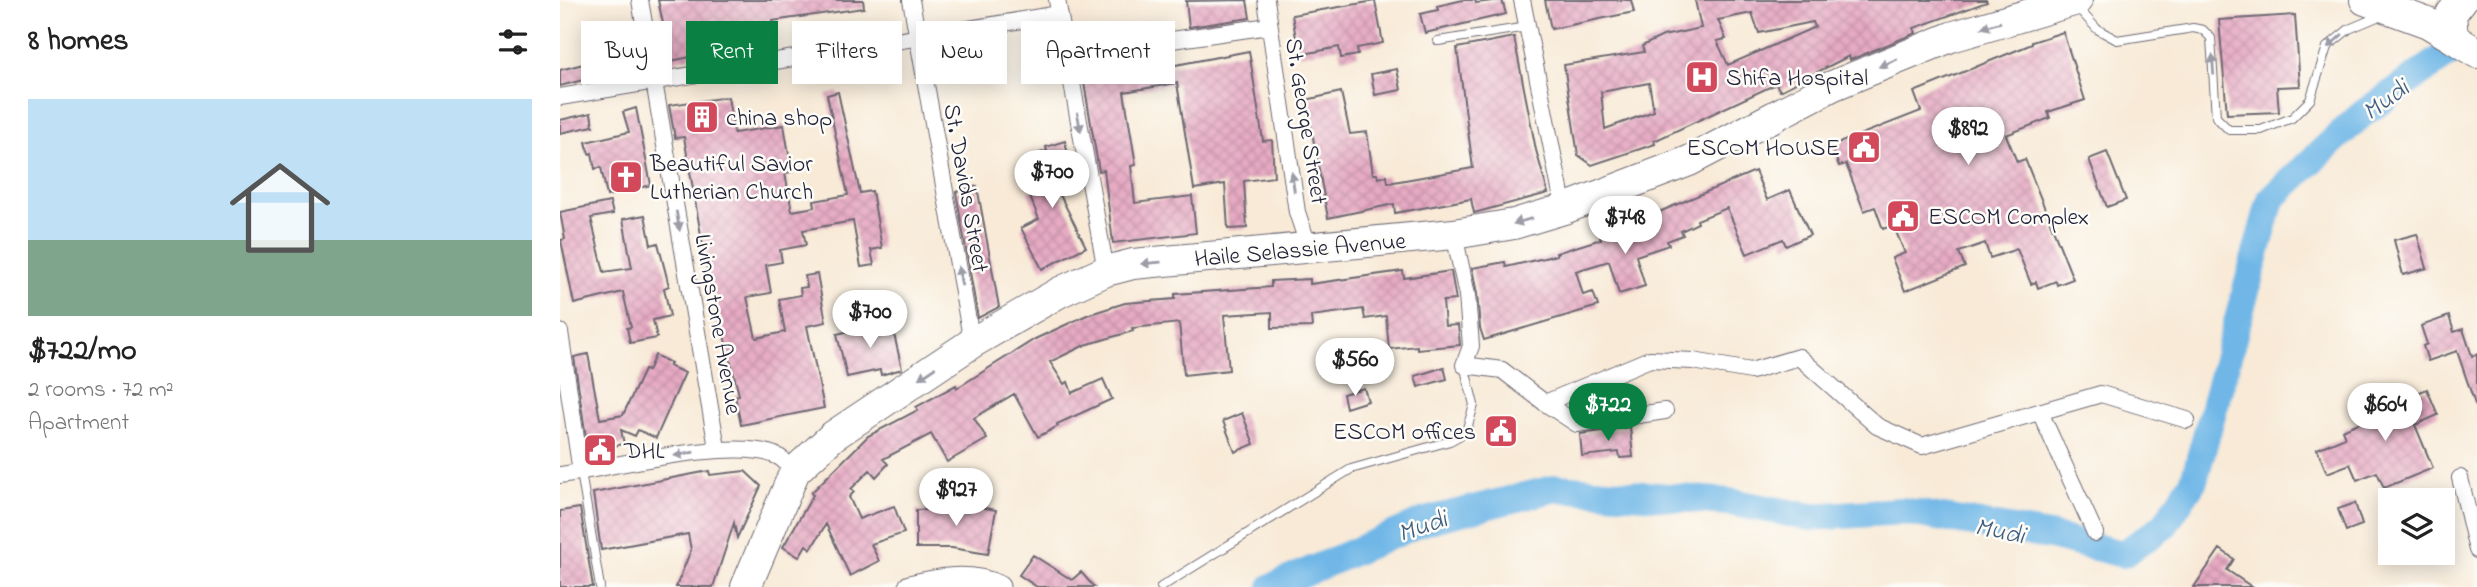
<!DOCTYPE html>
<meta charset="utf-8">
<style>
body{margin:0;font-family:"Indie Flower",sans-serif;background:#f6f6f6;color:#222;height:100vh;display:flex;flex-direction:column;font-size:26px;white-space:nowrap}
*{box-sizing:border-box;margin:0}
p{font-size:23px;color:#767676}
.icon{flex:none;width:38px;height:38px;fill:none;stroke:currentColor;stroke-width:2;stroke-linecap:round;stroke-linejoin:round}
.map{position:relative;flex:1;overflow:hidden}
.panel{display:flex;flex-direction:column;background:#fff;width:560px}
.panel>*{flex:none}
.banner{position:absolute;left:21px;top:21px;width:665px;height:63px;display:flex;gap:14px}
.controls{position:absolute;left:1818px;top:488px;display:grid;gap:14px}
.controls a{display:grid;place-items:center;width:77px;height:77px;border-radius:0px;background:#fff;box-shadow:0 4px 18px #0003;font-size:35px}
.price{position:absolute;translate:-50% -60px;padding:0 16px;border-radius:24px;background:#fff;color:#222;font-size:23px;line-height:46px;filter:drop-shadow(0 2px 4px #0008)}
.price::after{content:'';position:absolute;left:50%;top:42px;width:21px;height:16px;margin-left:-10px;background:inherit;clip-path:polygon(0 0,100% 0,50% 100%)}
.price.on{background:#0b8043;color:#fff}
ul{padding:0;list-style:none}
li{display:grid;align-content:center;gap:14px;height:371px;padding:0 28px}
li+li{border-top:2px solid #e0e0e0}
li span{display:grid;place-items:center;height:217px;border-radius:0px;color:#555}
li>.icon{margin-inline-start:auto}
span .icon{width:126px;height:126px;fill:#fffc;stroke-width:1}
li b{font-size:30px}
h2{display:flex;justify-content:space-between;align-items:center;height:84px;padding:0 28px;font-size:30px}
.chip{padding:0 24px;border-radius:0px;background:#fff;box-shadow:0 4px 18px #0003;font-size:24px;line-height:63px}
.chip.on{background:#0b8043;color:#fff}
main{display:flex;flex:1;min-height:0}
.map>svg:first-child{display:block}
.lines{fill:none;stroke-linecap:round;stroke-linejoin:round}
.river{stroke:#6fb7e7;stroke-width:28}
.building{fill:url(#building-cross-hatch);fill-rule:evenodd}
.lane-casing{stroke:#6d6872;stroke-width:10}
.street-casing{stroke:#6d6872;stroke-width:18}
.secondary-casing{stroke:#6d6872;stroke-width:25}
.highway-casing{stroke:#6d6872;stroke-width:32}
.lane{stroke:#fff;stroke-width:8}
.street{stroke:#fff;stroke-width:16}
.secondary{stroke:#fff;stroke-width:23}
.highway{stroke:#fff;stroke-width:30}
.oneway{fill:#9c9ca7}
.labels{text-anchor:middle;stroke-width:5;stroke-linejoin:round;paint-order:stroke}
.poi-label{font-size:24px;fill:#22223b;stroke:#fdfcf7;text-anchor:start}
.street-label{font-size:24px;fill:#22223b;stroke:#fdfcf7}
.water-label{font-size:26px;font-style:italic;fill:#415e80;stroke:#fdfcf7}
</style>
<main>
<section class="panel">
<h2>8 homes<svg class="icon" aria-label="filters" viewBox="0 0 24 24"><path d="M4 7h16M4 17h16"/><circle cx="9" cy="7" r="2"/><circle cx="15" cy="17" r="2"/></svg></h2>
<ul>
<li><span style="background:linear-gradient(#bfe0f5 65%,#7fa58c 0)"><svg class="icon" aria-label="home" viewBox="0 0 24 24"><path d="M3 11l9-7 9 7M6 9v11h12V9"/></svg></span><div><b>$722/mo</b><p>2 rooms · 72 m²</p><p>Apartment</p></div></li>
</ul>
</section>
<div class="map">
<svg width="1917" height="587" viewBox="0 0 1917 587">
<defs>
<pattern id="building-cross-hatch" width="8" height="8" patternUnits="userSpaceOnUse" patternTransform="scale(1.75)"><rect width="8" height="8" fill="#e6aac3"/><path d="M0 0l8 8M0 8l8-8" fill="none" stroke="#c592a8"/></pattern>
</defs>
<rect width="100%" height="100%" fill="#fdfcf7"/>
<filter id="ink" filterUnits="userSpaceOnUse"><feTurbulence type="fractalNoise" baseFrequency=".0143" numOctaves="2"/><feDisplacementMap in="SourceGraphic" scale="14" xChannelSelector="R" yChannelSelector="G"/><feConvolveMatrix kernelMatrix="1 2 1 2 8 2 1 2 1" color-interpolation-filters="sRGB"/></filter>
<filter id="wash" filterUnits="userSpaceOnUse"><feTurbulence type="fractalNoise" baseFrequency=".00686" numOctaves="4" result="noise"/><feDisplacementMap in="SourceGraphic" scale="28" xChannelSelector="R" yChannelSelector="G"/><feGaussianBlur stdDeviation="1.57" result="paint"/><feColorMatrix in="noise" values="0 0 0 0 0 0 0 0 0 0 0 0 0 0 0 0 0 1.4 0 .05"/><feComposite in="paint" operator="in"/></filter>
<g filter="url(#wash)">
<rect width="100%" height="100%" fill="#f8ead7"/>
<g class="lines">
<path class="river" d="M712 587 865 521 997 488 1169 502 1251 517 1342 511 1490 536 1563 554 1604 526 1634 480 1711 199 1801 115 1888 54"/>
</g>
<g id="blocks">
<path class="building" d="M98 0H303L304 8 212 21 216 39 111 61Z
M687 0 690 18 629 27 626 1Z
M903 0H915L916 3 942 0 946 14 865 33 860 14 878 10 877 6Z
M985 0H1071L1074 12 991 29Z
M1135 0H1426L1427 2 1354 28 1356 33 1290 60 1289 56 1220 91 1216 84 1094 141 1095 144 1032 165 1018 155 1004 65 1084 52 1082 46 1103 36 1141 28ZM1192 13 1199 33 1253 22 1255 27 1168 65 1157 41 1166 39 1158 20ZM1089 83 1094 111 1045 129 1041 92Z
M815 1 823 43 797 48 798 55 781 58 779 47 739 55 732 15Z
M1735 15 1740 86 1717 87 1719 112 1667 114 1659 20Z
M1503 32 1525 100 1488 112 1490 118 1446 135 1457 162 1465 159 1513 279 1497 285 1496 281 1478 288 1476 282 1471 284 1457 249 1430 258 1425 243 1399 252 1405 267 1345 291 1332 258 1345 253 1334 227 1333 225 1323 229 1315 207 1304 211 1286 164 1279 166 1271 146 1361 111 1354 92 1472 44V42Z
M954 37 976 150 988 193 914 213 911 199 835 213 834 204 768 218 746 100 781 92 790 134 807 132 813 174H817L818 178 827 176 828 183 913 168 897 48Z
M689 51 703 141 712 140 714 177 684 181 687 228 668 229 665 184 634 189 617 83 564 92 576 165 571 166 575 203 632 196 636 233 553 243 544 170 539 171 521 65 603 52 605 67Z
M31 62 35 77 0 86V70Z
M837 69 841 90 815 95 811 74Z
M278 92 300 193 312 191 322 248 311 250 314 265 301 267 293 221 243 230 246 245 220 250 222 262 206 265 211 293 187 297 196 338 225 332 219 299 241 295 240 288 247 287 245 276 257 274 266 322 247 326 264 408 181 425 175 396 179 395 146 264 124 137 115 138 109 105 168 97 174 133 224 125 232 172 225 173 232 211 255 207 254 201 288 195 267 95Z
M76 108 91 185 47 196 41 167 35 169 32 153 29 154 26 142 69 132 63 112Z
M31 113 33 126 0 133V120Z
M505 141 511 169 496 173 503 191 499 193 526 247 482 269 461 228 479 219 468 192 478 188 472 164 475 163 473 155 487 151 486 147Z
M1547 152 1566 200 1547 207 1529 159Z
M1195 171 1207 200 1230 190 1250 235 1226 246 1223 239 1187 254 1167 208 1137 220 1138 223 1121 231 1123 235 1107 241 1109 245 1076 256 1085 286 1059 294 1049 261 1016 271 1023 295 1033 292 1038 306 924 340 920 328 917 294 912 268 945 262 946 267 997 255 996 253 1041 239 1040 235 1086 220 1085 218Z
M417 186 439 307 418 318 396 192Z
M50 202 53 214 31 218 44 272 72 268 63 219 85 215 91 245 98 243 109 286 104 288 110 316 93 320 97 338 70 343 67 328 71 327 63 292 14 304 1 240 5 239 0 212Z
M1857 234 1867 268 1843 275 1834 240Z
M843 271 844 278 891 271 896 300 883 301 885 326 898 325 900 345 857 349V346L829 349 826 316 805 319 803 309 751 316 752 327 712 328V312L664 315 669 370 624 375 619 323 572 328 573 331 525 345 490 362 504 384 508 382 512 393 543 379 552 399 497 424 498 426 478 437 454 394 414 418 427 439 387 462 371 434 323 459 328 464 316 477 310 470 291 489 294 492 289 497 299 519 334 506 344 533 311 544 319 561 290 576 266 524 251 549 246 545 239 557 223 547 253 495 251 493 308 436 358 410 356 407 396 385 397 388 475 339 527 315 565 303 615 299V294L711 287V281L750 279V284Z
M1889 316 1894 332 1903 329 1912 356 1917 354V403L1915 404 1897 351 1868 361 1863 346 1867 344 1861 326Z
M331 321 342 369 321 375 320 370 287 377 277 334Z
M28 354 40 419 63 415 84 370 88 371 95 355 111 363 109 366 125 373 96 438 78 430 75 436 61 430 64 444 28 451 14 357Z
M884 367 887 379 858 387 855 376Z
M804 388 808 401 786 408 783 394Z
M1867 389 1878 415 1855 425 1873 468 1824 488 1817 472 1797 480 1790 464 1767 473 1757 449 1785 437 1782 430 1839 406 1837 401Z
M682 413 694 444 675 452 663 421Z
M1070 427 1073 457 1060 458 1059 452 1022 456 1020 434Z
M149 471 150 475 185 471 201 486 177 538 174 523 153 587H116L131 550 128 534 41 550 33 493Z
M397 503 436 510 428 554 392 548H356V510L396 509Z
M1795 503 1802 525 1786 531 1778 509Z
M20 508 33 587H0V511Z
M1660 549 1674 559 1667 570 1692 587H1634Z
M473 555 512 580 521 572 534 587H477L459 575Z"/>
</g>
</g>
<g filter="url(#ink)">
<use href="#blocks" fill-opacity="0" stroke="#6d6872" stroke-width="2"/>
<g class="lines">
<g class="lane-casing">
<path id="lane" d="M1517 7 1537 29 1557 40 1633 28 1643 30 1651 38 1656 117 1669 130H1701L1732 118 1750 100 1767 47 1789 29 1822 15
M878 41 967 27
M21 472 40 587
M601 587 791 469 890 441 906 432 914 405 904 365"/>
</g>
<g class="street-casing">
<path id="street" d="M80 0 157 448
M351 0 412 343
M497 0 546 271
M706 0 737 212 749 248
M962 0 1004 209
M508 55 709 26
M0 97 499 14
M894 234 907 295 911 346 904 365 942 370 985 403 1017 424 1105 411
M0 332 21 472
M985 403 1090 359 1133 361 1191 371 1239 357 1317 426 1362 446 1541 394 1627 420
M1480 412 1535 533
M0 475C48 468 179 435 219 457 224 460 230 467 235 471
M1900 478 1917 550"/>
</g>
<g class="secondary-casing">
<path id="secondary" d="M350 587C378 580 411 574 438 587"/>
</g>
<g class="highway-casing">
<path id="highway" d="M1805 0 1868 23 1893 38
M1902 0 1891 14 1893 38 1917 53
M186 587 235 471 273 436 412 343 500 292 546 271 573 264 894 234 954 224 1004 209 1129 161 1272 86 1391 37 1517 0"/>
</g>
<use href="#lane" class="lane"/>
<use href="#street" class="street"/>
<use href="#secondary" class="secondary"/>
<use href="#highway" class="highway"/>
</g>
<defs><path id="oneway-solid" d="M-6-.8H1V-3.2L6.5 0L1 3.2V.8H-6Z" transform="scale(1.75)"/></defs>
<g class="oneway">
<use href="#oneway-solid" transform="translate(1431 25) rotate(164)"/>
<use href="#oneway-solid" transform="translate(1775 41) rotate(138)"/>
<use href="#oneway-solid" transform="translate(1328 63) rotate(157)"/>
<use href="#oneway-solid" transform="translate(1653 65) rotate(-94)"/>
<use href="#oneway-solid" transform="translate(519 122) rotate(80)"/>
<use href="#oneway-solid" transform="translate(733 182) rotate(-98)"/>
<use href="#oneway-solid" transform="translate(118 221) rotate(80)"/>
<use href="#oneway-solid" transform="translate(963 221) rotate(164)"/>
<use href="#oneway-solid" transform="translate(591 263) rotate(175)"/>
<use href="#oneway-solid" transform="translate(400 276) rotate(-100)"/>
<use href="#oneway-solid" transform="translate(367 373) rotate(146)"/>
<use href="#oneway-solid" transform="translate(124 454) rotate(170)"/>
</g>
</g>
<defs>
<g id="hospital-square" transform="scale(1.75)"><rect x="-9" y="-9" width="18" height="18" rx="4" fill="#d1495b" stroke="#fdfcf7"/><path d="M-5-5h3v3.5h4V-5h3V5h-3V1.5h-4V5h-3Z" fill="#fff"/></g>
<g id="building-square" transform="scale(1.75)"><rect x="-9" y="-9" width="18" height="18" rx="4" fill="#d1495b" stroke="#fdfcf7"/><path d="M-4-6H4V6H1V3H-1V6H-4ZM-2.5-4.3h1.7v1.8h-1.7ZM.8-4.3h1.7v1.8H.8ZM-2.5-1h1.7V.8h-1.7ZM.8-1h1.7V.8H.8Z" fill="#fff"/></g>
<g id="civic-square" transform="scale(1.75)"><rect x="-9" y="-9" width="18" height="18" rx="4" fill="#d1495b" stroke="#fdfcf7"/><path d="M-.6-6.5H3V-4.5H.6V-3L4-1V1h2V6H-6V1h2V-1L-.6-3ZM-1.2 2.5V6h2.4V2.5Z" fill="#fff"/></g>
<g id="church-square" transform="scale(1.75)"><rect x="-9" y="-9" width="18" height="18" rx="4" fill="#d1495b" stroke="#fdfcf7"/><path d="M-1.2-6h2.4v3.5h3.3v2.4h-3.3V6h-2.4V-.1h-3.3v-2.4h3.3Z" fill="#fff"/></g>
</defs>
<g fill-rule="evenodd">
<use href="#hospital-square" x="1142" y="77"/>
<use href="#building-square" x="142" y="117"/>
<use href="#civic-square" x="1304" y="147"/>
<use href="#church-square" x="66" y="177"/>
<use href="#civic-square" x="1343" y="216"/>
<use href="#civic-square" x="941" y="431"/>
<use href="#civic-square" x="40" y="450"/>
</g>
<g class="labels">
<g class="poi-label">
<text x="1166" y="85">Shifa Hospital</text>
<text x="166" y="125">china shop</text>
<text x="1280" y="155" text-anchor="end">ESCOM HOUSE</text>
<text x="90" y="171">Beautiful Savior<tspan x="90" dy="28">Lutherian Church</tspan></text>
<text x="1368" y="224">ESCOM Complex</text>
<text x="916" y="439" text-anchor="end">ESCOM offices</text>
<text x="64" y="458">DHL</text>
</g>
<g class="street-label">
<text transform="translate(747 121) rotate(81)" y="8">St. George Street</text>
<text transform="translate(407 188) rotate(80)" y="8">St. Davids Street</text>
<text transform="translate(740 249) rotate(-5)" y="8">Haile Selassie Avenue</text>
<text transform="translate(159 324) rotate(80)" y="8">Livingstone Avenue</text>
</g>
<g class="water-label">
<text transform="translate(1825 99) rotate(-36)" y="9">Mudi</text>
<text transform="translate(862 525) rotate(-19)" y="9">Mudi</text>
<text transform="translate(1440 530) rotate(11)" y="9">Mudi</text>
</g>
</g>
</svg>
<div class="controls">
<a><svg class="icon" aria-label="layers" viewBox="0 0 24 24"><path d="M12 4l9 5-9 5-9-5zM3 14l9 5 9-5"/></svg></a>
</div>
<b class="price" style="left:1408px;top:167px">$892</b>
<b class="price" style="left:492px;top:210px">$700</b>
<b class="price" style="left:1065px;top:256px">$748</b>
<b class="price" style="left:310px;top:350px">$700</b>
<b class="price" style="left:795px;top:398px">$560</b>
<b class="price on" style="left:1048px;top:443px">$722</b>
<b class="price" style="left:1825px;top:443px">$604</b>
<b class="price" style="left:396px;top:528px">$927</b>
<div class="banner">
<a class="chip">Buy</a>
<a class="chip on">Rent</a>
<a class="chip">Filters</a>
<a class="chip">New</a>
<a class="chip">Apartment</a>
</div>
</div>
</main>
